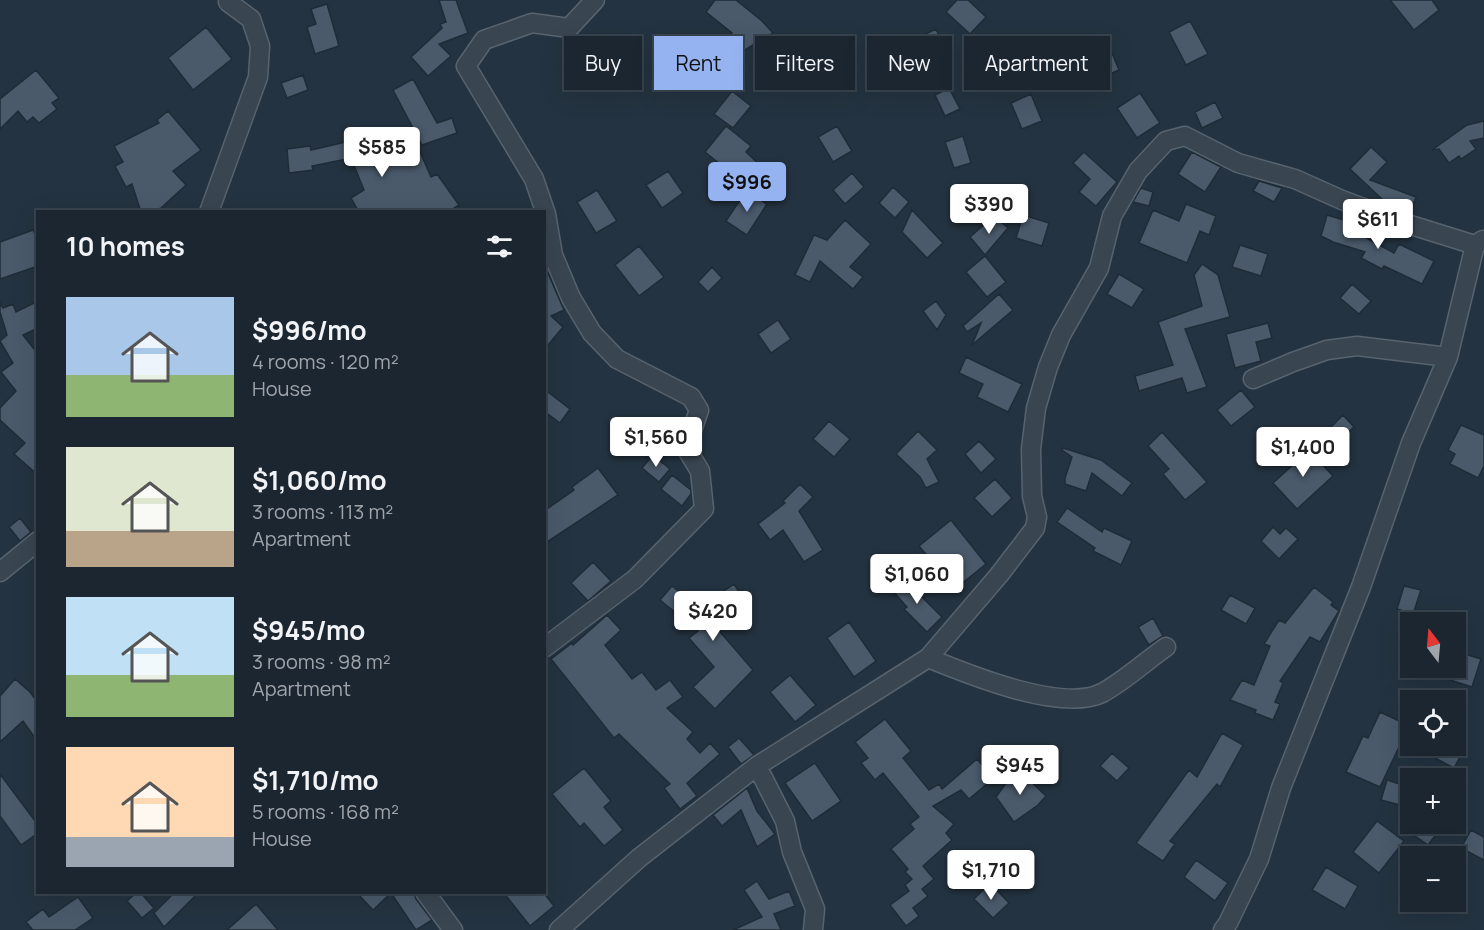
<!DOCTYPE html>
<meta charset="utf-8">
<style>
body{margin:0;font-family:Manrope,sans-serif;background:#242e39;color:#f1f3f6;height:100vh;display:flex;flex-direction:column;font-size:22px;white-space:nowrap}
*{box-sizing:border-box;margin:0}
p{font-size:20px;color:#a0a5ab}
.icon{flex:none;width:33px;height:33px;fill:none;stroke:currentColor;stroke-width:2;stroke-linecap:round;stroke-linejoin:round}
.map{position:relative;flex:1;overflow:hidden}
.drawer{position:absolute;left:36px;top:210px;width:510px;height:684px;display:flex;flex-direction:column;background:#1b2631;border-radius:0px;box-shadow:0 6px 24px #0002,0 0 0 2px #39434d}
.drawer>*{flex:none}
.banner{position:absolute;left:564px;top:36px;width:570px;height:54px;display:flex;gap:12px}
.needle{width:39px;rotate:344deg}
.tools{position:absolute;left:1400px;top:612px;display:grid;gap:12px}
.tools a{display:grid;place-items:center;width:66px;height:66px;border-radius:0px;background:#1b2631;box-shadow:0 6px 24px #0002,0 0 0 2px #39434d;font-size:30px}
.price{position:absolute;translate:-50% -51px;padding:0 14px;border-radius:6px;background:#fff;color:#222;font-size:20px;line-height:39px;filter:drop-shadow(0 2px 3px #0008)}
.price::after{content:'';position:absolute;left:50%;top:36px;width:18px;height:14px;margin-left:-9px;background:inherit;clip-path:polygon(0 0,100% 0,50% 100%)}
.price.on{background:#95b2f1;color:#111}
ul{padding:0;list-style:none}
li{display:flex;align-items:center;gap:18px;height:150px;padding:0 30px}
li span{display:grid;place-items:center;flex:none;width:168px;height:120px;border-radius:0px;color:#555}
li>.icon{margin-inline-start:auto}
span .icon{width:72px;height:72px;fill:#fffc;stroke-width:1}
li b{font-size:26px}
h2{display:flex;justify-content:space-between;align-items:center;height:72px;padding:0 30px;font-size:26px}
.pill{padding:0 21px;border-radius:0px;background:#1b2631;box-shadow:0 6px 24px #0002,0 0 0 2px #39434d;font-size:21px;line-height:54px}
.pill.on{background:#95b2f1;color:#111}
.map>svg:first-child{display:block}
.building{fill:#4a5a6b;stroke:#1f2c38;stroke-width:1.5}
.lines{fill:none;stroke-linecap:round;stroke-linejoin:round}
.minor-casing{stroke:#57636e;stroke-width:21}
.minor{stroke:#394551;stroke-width:18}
</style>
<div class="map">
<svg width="1484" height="930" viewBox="0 0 1484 930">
<rect width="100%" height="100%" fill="#243341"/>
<path class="building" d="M439 0H456L468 33 439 44 451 56 428 76 411 57 442 28 440 24 446 22Z
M715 0H736L762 21 773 33 725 62 714 43 732 33 706 12Z
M957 0H968L986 17 970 34 946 12Z
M1390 0H1432L1439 10 1414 30Z
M327 4 339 46 315 54 307 27 316 24 311 9Z
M1190 21 1208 54 1186 65 1169 32Z
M206 27 232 59 193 90 168 58Z
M936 29 946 52 927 60 917 38Z
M1108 43 1119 70 1096 80 1085 53Z
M795 49 824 66 810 89 781 71Z
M36 70 59 98 52 103 57 109 39 123 33 117 27 122 18 111 0 129V99Z
M303 75 308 90 287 98 281 83Z
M413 79 437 123 452 118 457 133 422 145 393 90Z
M949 88 960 109 945 116 935 95Z
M732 91 751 106 733 128 714 114Z
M1140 93 1160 123 1137 138 1117 108Z
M1031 94 1042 121 1022 129 1011 103Z
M1215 102 1223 118 1202 128 1195 112Z
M168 111 201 150 173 171 186 185 161 208 151 212H141L132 184 126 187 115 166 123 162 114 146 159 123 157 120Z
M1484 121V138L1470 141 1476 149 1461 159 1459 156 1449 163 1439 149 1432 150 1467 125Z
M726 126 751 146 746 152 762 167 746 185 705 152Z
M837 126 852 151 833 162 818 137Z
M963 136 971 163 954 168 945 142Z
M363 138 365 149 368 148 374 164 417 145 431 177 437 174 459 205 448 212H359L351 198 364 190 351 158 312 166 313 170 289 173 287 149 310 146 311 150Z
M1371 147 1387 162 1370 180 1416 197 1410 213 1380 202 1382 199 1350 169Z
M1084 152 1117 182 1096 206 1079 192 1090 179 1073 163Z
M1192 152 1221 167 1205 192 1178 174Z
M668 171 683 193 662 208 646 185Z
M852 173 864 187 845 204 833 190Z
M1259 181 1282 188 1274 202 1253 191Z
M975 186 997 205 982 221 961 202Z
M893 187 909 202 895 218 879 203Z
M1141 188 1153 192 1149 206 1133 202Z
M597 190 617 221 596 233 577 202Z
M746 191 767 204 747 235 726 221Z
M1186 204 1216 216 1209 235 1200 231 1187 263 1139 243 1153 210 1179 221Z
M912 210 943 243 927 258 902 232Z
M1023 215 1049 223 1042 246 1016 238Z
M1327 215 1358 224 1355 232 1394 253 1399 244 1434 261 1422 284 1384 266 1382 269 1361 258 1365 252 1333 242 1321 236Z
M994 216 1008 228 985 255 970 237Z
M845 220 871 244 850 267 863 277 853 289 820 261 810 282 795 275 814 235 827 240Z
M33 230 38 241V266L0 279V242Z
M1240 245 1268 254 1261 276 1232 267Z
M639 246 664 277 639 296 615 265Z
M985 256 1006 282 987 297 966 272Z
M544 264 564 310 551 316 563 327 544 350Z
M1202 264 1218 275 1230 317 1185 329 1207 387 1187 393 1182 378 1139 391 1135 376 1173 365 1158 322 1202 306 1194 275Z
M712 267 722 278 708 292 698 282Z
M1119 274 1144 289 1132 308 1107 294Z
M1352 284 1371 301 1359 314 1340 298Z
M999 294 1013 310 972 345 981 323 967 332 963 326Z
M38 301V328L23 335 38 354V475L14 454 25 443 0 420V408L16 391 1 372 13 363 0 341 7 335 0 312V303L3 308 13 304 16 312Z
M936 301 946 315 937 330 923 311Z
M778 320 791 339 771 353 758 334Z
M1268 323 1272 338 1256 342 1261 361 1235 368 1226 334Z
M966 357 1022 384 1008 412 977 397 983 384 959 373Z
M544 389 570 409 560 423 544 411Z
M1241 390 1255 407 1231 426 1217 410Z
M1343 415 1354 427 1341 439 1330 428Z
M829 421 850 439 834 457 813 439Z
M1461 425 1484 435V466L1478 478 1450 464 1455 454 1448 450Z
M918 431 937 450 927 459 939 482 926 488 920 477 896 454Z
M1162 432 1207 482 1185 500 1163 474 1169 469 1148 446Z
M979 441 996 459 981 473 965 454Z
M1306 447 1333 476 1297 509 1273 483 1295 463 1292 460Z
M1063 448 1101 460 1132 483 1122 496 1092 473 1086 491 1065 484V478L1072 457 1062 450Z
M653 455 670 469 659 482 642 468Z
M598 468 618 495 544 544V511L574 490 572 487Z
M672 475 691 490V494L682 506 661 489Z
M995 479 1012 498 992 517 974 498Z
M800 484 813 497 799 511 823 550 804 562 783 530 770 540 758 524 785 503 783 501Z
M1067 508 1102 532 1104 528 1132 541 1121 565 1093 551 1095 548 1057 522Z
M20 518 31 532 20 541 9 527Z
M951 520 986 564 955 589 919 546Z
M1273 527 1280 534 1286 528 1298 539 1279 559 1261 541Z
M593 562 611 581 588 601 571 583Z
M907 577 920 591 918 593 942 617 927 632 904 609 907 607 892 590Z
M734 584 746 603 714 625 753 670 715 709 693 687 714 667 689 638 698 631 660 600 672 586 700 608Z
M1404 586 1421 590 1413 614 1397 609Z
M1314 587 1333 602 1331 605 1339 611 1320 642 1310 637 1280 681 1283 683 1275 702 1280 704 1273 720 1255 713 1256 710 1230 700 1242 680 1254 685 1270 646 1264 644 1279 620 1285 623Z
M1230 595 1255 608 1246 624 1221 610Z
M607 615 621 630 605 645 632 679 642 672 656 690 670 680 683 697 667 708 693 732 687 739 700 753 710 743 720 754 687 783 697 796 680 809 664 788 670 784 619 734 614 738 551 659 572 643 573 645Z
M1153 618 1163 636 1149 645 1138 627Z
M849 622 876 661 854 677 827 638Z
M1455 651 1481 659 1472 687 1422 671 1423 668H1455Z
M790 675 816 705 795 722 770 692Z
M15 679 30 692 38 703V742L23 721 0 742V696Z
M1380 712 1410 726V736L1404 749 1399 747 1380 787 1346 772 1363 736 1368 738Z
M885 719 911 751 903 758 929 790 939 784 942 789 977 759 994 778 969 799 961 790 933 806 954 824 946 833 952 840 923 866 934 879 922 889 928 896 913 908 919 916 906 926 890 905 909 891 905 885 912 879 905 872 908 869 891 849 914 829 910 824 919 817 883 773 875 780 861 763 868 758 855 742Z
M1222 733 1243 745 1220 787 1217 784 1170 841 1175 844 1163 861 1136 843 1189 770 1197 777Z
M739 738 754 755 741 764 728 747Z
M1442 746H1466L1454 768 1435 758Z
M1112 753 1129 768 1117 781 1100 766Z
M815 763 841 801 812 821 785 783Z
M584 768 611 801 604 807 623 830 604 846 584 823 580 827 552 794Z
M1017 768 1046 796 1038 805 1014 822 996 797Z
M0 774 38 825V833L21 845 0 816Z
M1387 780 1406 786 1400 805 1381 800Z
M747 788 757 811 775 834 757 847 741 810 722 826 713 815Z
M1377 821 1404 841 1379 873 1353 852Z
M1398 824H1444L1428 845Z
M1471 830 1484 837V860L1461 848Z
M1196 860 1228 883 1215 901 1184 877Z
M1326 867 1358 886 1345 909 1312 890Z
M757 881 769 899 789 891 795 906 774 914 781 930H733L762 917 744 890Z
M990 883 1009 903 993 918 974 899Z
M137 892H140L154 908 142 918 127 901Z
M175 892H199L164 927 154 913Z
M356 892H414L416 899 432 920 416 930 391 893 373 910Z
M503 892H543L554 906 530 926Z
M78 897 93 918 75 930H30L32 929 26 922 43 909 49 917Z
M256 904 278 930H227Z"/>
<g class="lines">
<g class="minor-casing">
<path id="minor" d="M209 212 258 77 260 46 251 19 228 2 230 0
M1253 379 1293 362 1327 350 1357 346 1448 357
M0 572 38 541
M544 648 635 579 704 509 700 471 686 448 699 410 691 397 617 359 592 333 571 298 553 255 546 214 534 179 466 66 484 40 532 23 569 28 595 0
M928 658C967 674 1062 713 1102 693 1123 682 1146 661 1166 647
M757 766 785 821 792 852 815 909 813 930
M425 892 453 930
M559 930 639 858 757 766 928 658 999 575 1035 528 1037 517 1032 496 1031 449 1036 408 1048 367 1061 335 1099 268 1112 216 1138 171 1166 141 1185 136 1238 163 1295 179 1342 200 1401 222 1475 245
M1223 930 1228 923 1259 859 1281 788 1361 587 1411 443 1448 357 1475 245 1483 240"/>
</g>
<use href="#minor" class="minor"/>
</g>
</svg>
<div class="tools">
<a><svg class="needle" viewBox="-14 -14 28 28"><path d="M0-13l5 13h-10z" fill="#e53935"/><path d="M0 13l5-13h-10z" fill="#a0a5ab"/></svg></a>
<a><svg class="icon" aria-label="locate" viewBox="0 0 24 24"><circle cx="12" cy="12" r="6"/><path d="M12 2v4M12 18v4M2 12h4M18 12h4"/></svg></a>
<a>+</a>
<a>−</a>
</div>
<b class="price" style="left:382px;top:178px">$585</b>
<b class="price on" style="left:747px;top:213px">$996</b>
<b class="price" style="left:989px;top:235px">$390</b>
<b class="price" style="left:1378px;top:250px">$611</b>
<b class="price" style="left:656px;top:468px">$1,560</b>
<b class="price" style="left:1303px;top:478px">$1,400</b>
<b class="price" style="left:917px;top:605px">$1,060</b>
<b class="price" style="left:713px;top:642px">$420</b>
<b class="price" style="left:1020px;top:796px">$945</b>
<b class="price" style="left:991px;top:901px">$1,710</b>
<div class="banner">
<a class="pill">Buy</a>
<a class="pill on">Rent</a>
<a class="pill">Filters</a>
<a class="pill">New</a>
<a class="pill">Apartment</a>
</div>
<section class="drawer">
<h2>10 homes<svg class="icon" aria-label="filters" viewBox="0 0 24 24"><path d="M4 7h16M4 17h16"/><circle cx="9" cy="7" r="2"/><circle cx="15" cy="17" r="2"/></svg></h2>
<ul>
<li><span style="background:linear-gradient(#a9c7e8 65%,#8fb573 0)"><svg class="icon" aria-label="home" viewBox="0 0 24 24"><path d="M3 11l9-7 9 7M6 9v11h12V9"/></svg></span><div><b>$996/mo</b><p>4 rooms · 120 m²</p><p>House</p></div></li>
<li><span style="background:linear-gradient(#dfe7d0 70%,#b9a48a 0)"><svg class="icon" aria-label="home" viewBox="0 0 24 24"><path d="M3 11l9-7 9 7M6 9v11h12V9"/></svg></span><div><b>$1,060/mo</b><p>3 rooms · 113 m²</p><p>Apartment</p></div></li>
<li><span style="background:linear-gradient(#bfe0f5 65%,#8fb573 0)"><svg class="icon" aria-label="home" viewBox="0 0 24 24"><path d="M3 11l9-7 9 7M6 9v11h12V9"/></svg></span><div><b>$945/mo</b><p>3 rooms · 98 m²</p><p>Apartment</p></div></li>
<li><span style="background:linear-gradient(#ffd9b3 75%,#9aa5b1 0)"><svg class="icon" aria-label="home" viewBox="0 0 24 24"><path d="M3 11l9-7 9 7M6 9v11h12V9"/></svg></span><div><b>$1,710/mo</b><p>5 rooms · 168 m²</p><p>House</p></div></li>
</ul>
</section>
</div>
